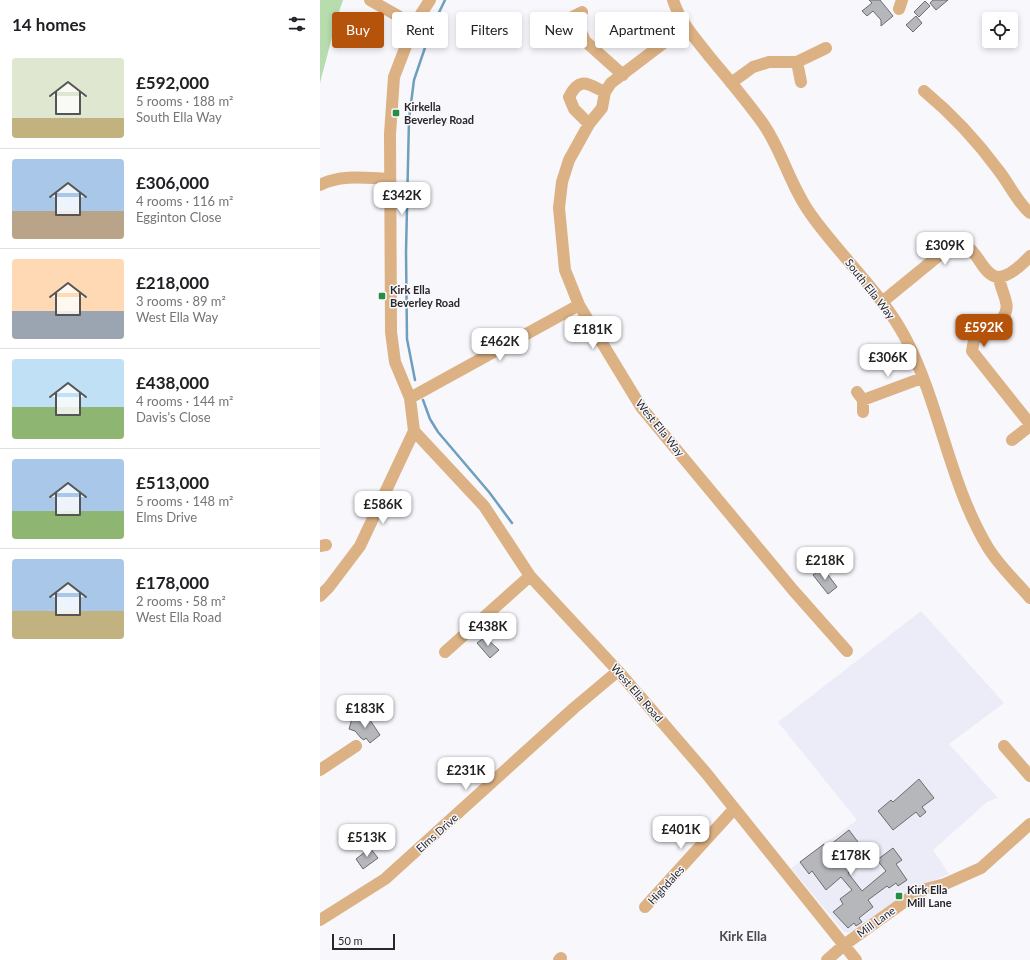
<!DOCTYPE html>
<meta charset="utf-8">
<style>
body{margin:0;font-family:Lato,sans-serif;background:#f6f6f6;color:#202124;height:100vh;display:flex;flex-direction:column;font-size:15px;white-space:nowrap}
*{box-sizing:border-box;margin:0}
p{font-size:13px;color:#757577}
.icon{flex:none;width:22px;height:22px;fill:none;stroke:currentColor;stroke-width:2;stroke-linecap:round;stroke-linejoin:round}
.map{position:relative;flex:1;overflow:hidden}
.drawer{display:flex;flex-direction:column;background:#fff;width:320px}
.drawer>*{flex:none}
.top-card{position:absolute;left:12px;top:12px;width:380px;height:36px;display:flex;gap:8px}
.fabs{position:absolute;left:662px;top:12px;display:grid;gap:8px}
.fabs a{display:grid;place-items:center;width:36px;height:36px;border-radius:4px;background:#fff;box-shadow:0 2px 6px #0003;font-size:20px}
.scale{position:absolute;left:12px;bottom:10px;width:63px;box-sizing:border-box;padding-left:4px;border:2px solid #28282a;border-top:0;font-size:11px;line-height:14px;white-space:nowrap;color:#28282a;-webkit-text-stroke:3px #f7f7fc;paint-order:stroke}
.price{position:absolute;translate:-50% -34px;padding:0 9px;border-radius:8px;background:#fff;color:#222;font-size:13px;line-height:26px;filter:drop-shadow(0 1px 2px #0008)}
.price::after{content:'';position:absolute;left:50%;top:24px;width:12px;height:9px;margin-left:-6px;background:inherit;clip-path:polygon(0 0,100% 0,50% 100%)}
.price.on{background:#b45309;color:#fff}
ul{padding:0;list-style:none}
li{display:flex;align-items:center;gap:12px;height:100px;padding:0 12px}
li+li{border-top:1px solid #e0e0e0}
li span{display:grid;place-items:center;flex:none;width:112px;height:80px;border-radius:4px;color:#555}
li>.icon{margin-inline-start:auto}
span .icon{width:48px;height:48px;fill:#fffc;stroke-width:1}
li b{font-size:17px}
h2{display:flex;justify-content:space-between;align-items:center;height:48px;padding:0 12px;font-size:17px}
.chip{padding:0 14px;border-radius:4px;background:#fff;box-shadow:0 2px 6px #0003;font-size:14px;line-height:36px}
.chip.on{background:#b45309;color:#fff}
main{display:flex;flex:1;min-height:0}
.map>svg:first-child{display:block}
.built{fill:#ececf8}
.green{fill:#b7dcad}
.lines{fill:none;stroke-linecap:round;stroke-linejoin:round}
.stream{stroke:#6e9fbe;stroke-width:2.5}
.building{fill:#b6b7bb;stroke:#6c6c70}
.minor{stroke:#dcb183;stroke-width:12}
.poi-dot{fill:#268d44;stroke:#f7f7fc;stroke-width:1.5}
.labels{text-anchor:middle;stroke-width:3;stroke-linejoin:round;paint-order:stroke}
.poi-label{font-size:11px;font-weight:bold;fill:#28282a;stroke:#f7f7fc;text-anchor:start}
.street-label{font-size:11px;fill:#28282a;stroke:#f7f7fc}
.quarter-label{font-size:13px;font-weight:bold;fill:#4b4b4f;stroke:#f7f7fc}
</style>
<main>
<section class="drawer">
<h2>14 homes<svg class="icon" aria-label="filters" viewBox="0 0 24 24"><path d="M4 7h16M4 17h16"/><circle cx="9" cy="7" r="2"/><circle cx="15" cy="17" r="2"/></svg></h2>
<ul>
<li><span style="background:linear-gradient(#dfe7d0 75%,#c2b280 0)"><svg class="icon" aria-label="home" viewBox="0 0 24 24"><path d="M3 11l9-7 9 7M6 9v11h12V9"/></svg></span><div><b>£592,000</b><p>5 rooms · 188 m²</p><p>South Ella Way</p></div></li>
<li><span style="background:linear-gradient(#a9c7e8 65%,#b9a48a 0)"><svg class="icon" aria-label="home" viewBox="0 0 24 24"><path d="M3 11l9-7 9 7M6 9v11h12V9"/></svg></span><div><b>£306,000</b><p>4 rooms · 116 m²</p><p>Egginton Close</p></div></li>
<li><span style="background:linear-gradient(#ffd9b3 65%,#9aa5b1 0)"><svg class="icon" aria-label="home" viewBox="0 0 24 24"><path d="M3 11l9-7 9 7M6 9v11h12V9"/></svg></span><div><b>£218,000</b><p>3 rooms · 89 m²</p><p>West Ella Way</p></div></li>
<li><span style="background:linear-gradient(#bfe0f5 60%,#8fb573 0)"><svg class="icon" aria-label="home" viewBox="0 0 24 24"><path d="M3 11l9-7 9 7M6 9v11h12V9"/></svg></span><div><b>£438,000</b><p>4 rooms · 144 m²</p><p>Davis's Close</p></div></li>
<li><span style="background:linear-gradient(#a9c7e8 65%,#8fb573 0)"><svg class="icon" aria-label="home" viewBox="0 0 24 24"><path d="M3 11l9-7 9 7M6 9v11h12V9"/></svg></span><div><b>£513,000</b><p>5 rooms · 148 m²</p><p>Elms Drive</p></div></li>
<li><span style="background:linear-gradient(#a9c7e8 65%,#c2b280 0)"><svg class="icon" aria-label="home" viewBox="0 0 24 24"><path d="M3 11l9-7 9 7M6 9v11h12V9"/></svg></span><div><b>£178,000</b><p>2 rooms · 58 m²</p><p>West Ella Road</p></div></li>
</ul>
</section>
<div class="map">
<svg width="710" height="960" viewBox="0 0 710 960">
<rect width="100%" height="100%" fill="#f7f7fc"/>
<path class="built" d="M601 611 684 703 629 744 678 798 667 802 613 850 629 874 604 885 533 933 524 932 471 868 537 820 458 722Z"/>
<path class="green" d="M0 0H23L17 18 0 83Z"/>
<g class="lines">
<path class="stream" d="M95 380 87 339 86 252 89 119 94 80 112 27 125 0
M103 400 110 419 118 432 169 492 192 523"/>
</g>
<path class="building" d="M549 0H560L573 16 561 26V20L553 11 547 16 542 11 552 3Z
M613 0H628L616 10 610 3Z
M605 1 610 6 599 17 594 12Z
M596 16 602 23 593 32 586 25Z
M503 568 517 587 508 594 493 575Z
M165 637 179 650 170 658 157 643Z
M40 717 46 719 48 717 60 735 50 743 46 738 44 740 41 738 35 731 29 729 32 719 39 721Z
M599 779 614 798 602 807 606 812 600 817 596 812 573 830 558 811 571 800 573 802Z
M529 830 538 842 527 850 538 864 528 873 542 891 566 871 557 860 573 848 582 860 576 864 587 880 578 886 576 883 569 888 567 886 548 900 553 907 539 918 542 922 536 926 534 923 528 928 513 912 523 904 520 899 532 890 521 877 506 890 492 871 489 874 480 862 504 844 506 848Z
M50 848 58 858 43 869 36 859Z"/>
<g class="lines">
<path class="minor" d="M50 0 94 25
M353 0C360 22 375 38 389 56 408 79 427 101 444 125 463 153 471 188 492 216 522 258 562 293 586 339 620 405 629 482 667 546 678 565 696 581 710 598
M579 9 582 0
M262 12 254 16 265 41 303 75
M366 26 291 83 285 92 282 108 269 124 249 160 242 182 239 208 245 270 259 305 321 407 473 590 527 651
M477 62 481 82
M411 83 433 67 449 62H477L506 48
M604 91C633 115 657 141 679 171 690 185 697 202 710 213
M269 124 254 109 249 97C260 76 267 84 285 92
M0 185C21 174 46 178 70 179
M679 277C680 286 684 293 686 302 691 320 666 331 654 340L652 351 710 424
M562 302 633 244C667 237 658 312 710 256
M537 392 543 400V412
M90 398 259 305
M543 400 602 378
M94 431 164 506 210 576 298 671 386 773 536 960
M692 440 710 426
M0 546 6 545
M0 596 9 587 40 546 94 431 90 398 75 362 71 332 70 134 74 77 94 25 110 0
M125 652 210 576
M684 746 710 776
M0 770 36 746
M325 907 414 809
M0 920 65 879 254 708 298 671
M239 960 241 958
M507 960 524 945 591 897 606 889 625 884 661 868 710 824"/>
</g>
<g class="poi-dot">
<rect x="72" y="109" width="8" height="8" rx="2"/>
<rect x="58" y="292" width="8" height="8" rx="2"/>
<rect x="575" y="892" width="8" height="8" rx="2"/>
</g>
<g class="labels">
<g class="poi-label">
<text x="84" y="111">Kirkella<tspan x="84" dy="13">Beverley Road</tspan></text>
<text x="70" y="294">Kirk Ella<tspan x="70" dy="13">Beverley Road</tspan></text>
<text x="587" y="894">Kirk Ella<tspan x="587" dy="13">Mill Lane</tspan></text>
</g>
<g class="street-label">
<text transform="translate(550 289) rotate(52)" y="4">South Ella Way</text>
<text transform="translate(340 428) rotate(51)" y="4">West Ella Way</text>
<text transform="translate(317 693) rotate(49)" y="4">West Ella Road</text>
<text transform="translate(117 833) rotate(-42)" y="4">Elms Drive</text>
<text transform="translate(346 885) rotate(-48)" y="4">Highdales</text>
<text transform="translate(556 922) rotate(-36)" y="4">Mill Lane</text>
</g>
<g class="quarter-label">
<text x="423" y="941">Kirk Ella</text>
</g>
</g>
</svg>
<div class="fabs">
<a><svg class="icon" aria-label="locate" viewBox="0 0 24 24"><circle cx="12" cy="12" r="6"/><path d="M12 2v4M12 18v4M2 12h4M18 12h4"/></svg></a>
</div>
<div class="scale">50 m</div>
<b class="price" style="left:82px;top:216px">£342K</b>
<b class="price" style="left:625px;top:266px">£309K</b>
<b class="price on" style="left:664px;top:348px">£592K</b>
<b class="price" style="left:273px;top:350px">£181K</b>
<b class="price" style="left:180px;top:362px">£462K</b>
<b class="price" style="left:568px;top:378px">£306K</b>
<b class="price" style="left:63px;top:525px">£586K</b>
<b class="price" style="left:505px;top:581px">£218K</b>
<b class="price" style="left:168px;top:647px">£438K</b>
<b class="price" style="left:45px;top:729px">£183K</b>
<b class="price" style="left:146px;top:791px">£231K</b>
<b class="price" style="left:361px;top:850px">£401K</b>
<b class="price" style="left:47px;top:858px">£513K</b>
<b class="price" style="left:531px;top:876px">£178K</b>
<div class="top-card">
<a class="chip on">Buy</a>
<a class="chip">Rent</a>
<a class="chip">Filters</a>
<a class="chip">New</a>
<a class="chip">Apartment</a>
</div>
</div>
</main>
